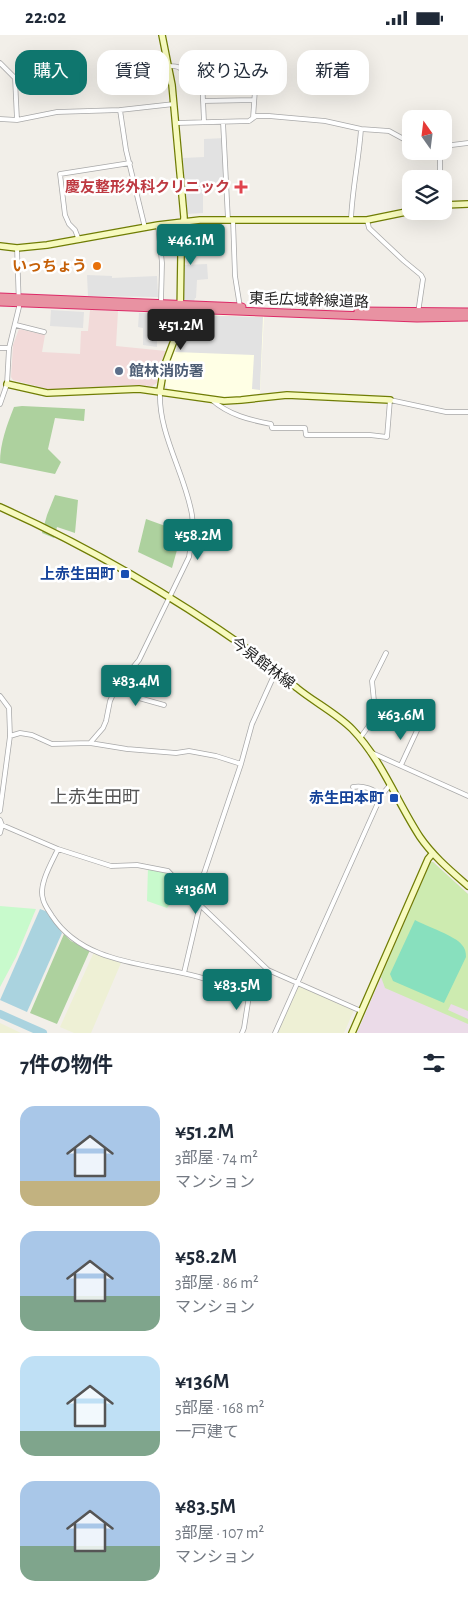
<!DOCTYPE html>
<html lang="ja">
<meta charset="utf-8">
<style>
body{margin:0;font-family:"Alegreya Sans","Noto Sans JP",sans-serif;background:#f2f2f3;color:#1f2937;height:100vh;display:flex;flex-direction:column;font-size:19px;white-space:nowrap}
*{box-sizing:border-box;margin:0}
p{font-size:16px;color:#747a83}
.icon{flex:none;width:28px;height:28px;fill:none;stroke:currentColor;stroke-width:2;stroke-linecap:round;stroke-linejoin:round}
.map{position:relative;height:998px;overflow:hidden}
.panel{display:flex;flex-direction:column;background:#fff;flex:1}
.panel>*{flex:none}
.hud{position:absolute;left:15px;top:15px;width:439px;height:45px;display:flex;gap:10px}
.needle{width:32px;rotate:346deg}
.buttons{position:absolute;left:402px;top:75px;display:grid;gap:10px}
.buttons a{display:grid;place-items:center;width:50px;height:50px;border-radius:10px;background:#fff;box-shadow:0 5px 20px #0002;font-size:25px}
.price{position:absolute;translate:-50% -42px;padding:0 11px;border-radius:5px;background:#0f766e;color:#fff;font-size:16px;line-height:32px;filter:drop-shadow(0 1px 2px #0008)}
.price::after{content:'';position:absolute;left:50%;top:30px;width:15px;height:11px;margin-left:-8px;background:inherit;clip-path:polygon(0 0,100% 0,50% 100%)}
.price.current{background:#222;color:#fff}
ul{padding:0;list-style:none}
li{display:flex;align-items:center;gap:15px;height:125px;padding:0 20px}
li span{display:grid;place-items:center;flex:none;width:140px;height:100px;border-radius:15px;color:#555}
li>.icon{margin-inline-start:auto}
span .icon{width:60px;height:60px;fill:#fffc;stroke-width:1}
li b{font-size:21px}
h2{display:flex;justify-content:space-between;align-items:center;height:60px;padding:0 20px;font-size:21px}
.tag{padding:0 18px;border-radius:15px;background:#fff;box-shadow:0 5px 20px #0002;font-size:18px;line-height:45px}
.tag.current{background:#0f766e;color:#fff}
.status{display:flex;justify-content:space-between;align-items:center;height:35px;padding:0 25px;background:#fff;direction:ltr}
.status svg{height:14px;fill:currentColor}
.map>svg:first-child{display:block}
.commercial{fill:#f2dad9}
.industrial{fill:#ebdbe8}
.education{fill:#ffffe5}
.farmland{fill:#eef0d5}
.grass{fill:#cdebb0}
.forest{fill:#add19e}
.park{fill:#c8facc}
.pitch{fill:#88e0be}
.parking{fill:#e2e2e2}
.water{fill:#aad3df}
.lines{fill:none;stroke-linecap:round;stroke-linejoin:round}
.river{stroke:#aad3df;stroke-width:8}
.street-casing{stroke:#a9a9a9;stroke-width:5.5}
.secondary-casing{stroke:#707d05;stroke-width:8}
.highway-casing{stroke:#dc2a67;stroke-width:9}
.street{stroke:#fff;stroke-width:4}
.secondary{stroke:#f7fabf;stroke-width:5.5}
.highway{stroke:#e892a2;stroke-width:7}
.health-dot{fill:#e0444e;stroke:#fff;stroke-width:2}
.food-dot{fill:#e8710a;stroke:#fff;stroke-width:2}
.service-dot{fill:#5c6f8a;stroke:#fff;stroke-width:2}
.transit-dot{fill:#1a4fb4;stroke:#fff;stroke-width:2}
.labels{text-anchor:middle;stroke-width:5;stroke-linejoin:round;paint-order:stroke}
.health-label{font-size:15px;font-weight:bold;fill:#be3a42;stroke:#fff;text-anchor:end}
.food-label{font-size:15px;font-weight:bold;fill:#c56008;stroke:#fff;text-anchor:end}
.street-label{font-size:15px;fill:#222;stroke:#fff}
.service-label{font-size:15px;font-weight:bold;fill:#4e5e75;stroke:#fff;text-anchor:start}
.transit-label{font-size:15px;font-weight:bold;fill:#164399;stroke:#fff;text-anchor:end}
.quarter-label{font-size:18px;fill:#555;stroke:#fff}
</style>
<div class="status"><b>22:02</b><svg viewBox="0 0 49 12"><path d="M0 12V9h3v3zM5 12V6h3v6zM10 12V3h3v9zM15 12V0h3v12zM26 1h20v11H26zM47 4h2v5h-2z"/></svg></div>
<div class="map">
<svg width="468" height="998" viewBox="0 0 468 998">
<rect width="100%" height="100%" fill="#f2efe9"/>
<path class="commercial" d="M90 275 118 276 116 311 166 316 159 332 157 348 152 351 130 350 64 354H48L13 345 11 342 13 310 19 294 45 300 42 317 80 319 81 296H88Z"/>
<path class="industrial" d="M431 827H433L468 859V998H357Z"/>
<path class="education" d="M192 279 264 281 260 358 244 362H223L168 354 165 349 169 329 182 300 185 284Z"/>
<path class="farmland" d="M94 917 121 928 91 998H74L60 992Z
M300 950 354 975 344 998H277L298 951Z
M0 988 21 998H0Z"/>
<path class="grass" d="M431 827H433L468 859V976L451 969 448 975 468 984V989L385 953 381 942Z"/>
<path class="forest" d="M22 371 85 374 84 386 55 383 48 414 61 427 55 439 0 428C0 408 7 390 14 372Z
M55 460 78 465 75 498 57 492 54 503 42 498 47 480Z
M146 484 182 497 172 533 138 517Z
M64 899 71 906 90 915 57 989 30 978Z"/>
<path class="park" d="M148 832 167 838 183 855 167 873 147 866Z
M0 871 36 874 16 922 0 952Z"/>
<path class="pitch" d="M415 885C426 891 456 901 462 910 465 913 466 917 466 922L444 968 393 946 390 939Z"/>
<path class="parking" d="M225 103 227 152 203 153V178L187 179 183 123 204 122V104Z
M207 229 208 244 197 245 196 263H195L194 266H186L184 264 183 230Z
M87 240 112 241V243L157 241 158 262 88 261Z
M51 275 84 277 83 293 50 291Z
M139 278H155L157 281V312L143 310V293L138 292Z
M192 280 263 282 260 355 252 354 254 320 175 317 182 301 186 284Z"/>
<path class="water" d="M40 874 48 877 62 898 27 977 0 965Z"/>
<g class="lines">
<path class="river" d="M0 979 43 998"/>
<g class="street-casing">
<path id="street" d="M0 28 15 43 17 85
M169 31C183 31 180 34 188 43L256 41 253 83
M202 43 204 87
M203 66 254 65
M120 75 126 115 145 193
M0 84 17 85 57 77 120 75 174 69
M223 87 228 185
M176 88 249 86 256 81H269L325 86 361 94 389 96 411 108
M444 111 468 108
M440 144V116
M233 185 235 241 240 272
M351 185C352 155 359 124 361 94
M367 185 369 193 371 195 404 226 421 240 423 244 418 278
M158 190 162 228 161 268
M79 205 75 195 69 189 65 180 60 139 130 128
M16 290 44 297
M0 313H9
M212 365C229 380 250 385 271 389L272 393H305L306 400H370L387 402 390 365 446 377H468
M0 369 7 349 9 313 19 272 17 213
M116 653 139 663 164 670
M0 661 9 673 10 701 0 776
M10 701 20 698 32 700 52 709 90 708 127 714 176 718 189 716 216 721 241 729
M360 703 368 692 375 676 372 646 386 618
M90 708 103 693 106 686 110 666 116 653 139 625 189 522C191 508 194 494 192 480 185 438 158 399 160 356
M370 717 468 761
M401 730 420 689
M353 752C363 750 374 754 381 761
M0 785 2 790 58 814 111 831 137 830 168 836 200 870 268 935 361 976
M0 798 2 790
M58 814C52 827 38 850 43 864 44 870 49 876 52 881 84 930 149 928 199 942 217 947 233 955 249 961
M195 865 241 729 252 689 276 636
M184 938 200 870
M242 998 244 993 249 961 268 935
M275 998 381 761 390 750"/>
</g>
<g class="secondary-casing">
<path id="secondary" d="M444 170 468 169
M0 211 17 213 47 210 158 190 200 185H367L411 176
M7 349 47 358 139 354 224 366 241 365 287 360 390 365
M160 356 164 332 175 303 180 285 181 220 184 182 172 50 162 0
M0 472C87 511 171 560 249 615 266 627 281 641 297 653 314 667 336 678 352 694 382 725 397 767 420 802 433 821 451 836 468 851
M352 998 428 824 433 818"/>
</g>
<g class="highway-casing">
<path id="highway" d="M0 262 242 272
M0 267 417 283 468 282
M358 276 468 277"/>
</g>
<use href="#street" class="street"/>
<use href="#secondary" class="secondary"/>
<use href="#highway" class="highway"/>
</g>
<path class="health-dot" d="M238.5 144.5h5v5h5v5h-5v5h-5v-5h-5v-5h5z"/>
<circle class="food-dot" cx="97" cy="231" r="5"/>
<circle class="service-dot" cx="119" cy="336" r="5"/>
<g class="transit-dot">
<rect x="120" y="534" width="10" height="10" rx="2.5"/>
<rect x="389" y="758" width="10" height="10" rx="2.5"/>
</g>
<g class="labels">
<g class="health-label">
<text x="230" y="157">慶友整形外科クリニック</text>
</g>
<g class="food-label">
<text x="87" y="236">いっちょう</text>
</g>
<g class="street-label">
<text transform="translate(309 265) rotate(2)" y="5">東毛広域幹線道路</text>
<text transform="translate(263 628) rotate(37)" y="5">今泉館林線</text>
</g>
<g class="service-label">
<text x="129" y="341">館林消防署</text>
</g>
<g class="transit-label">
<text x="115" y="544">上赤生田町</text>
<text x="384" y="768">赤生田本町</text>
</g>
<g class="quarter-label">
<text x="95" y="768">上赤生田町</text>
</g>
</g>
</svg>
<div class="buttons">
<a><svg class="needle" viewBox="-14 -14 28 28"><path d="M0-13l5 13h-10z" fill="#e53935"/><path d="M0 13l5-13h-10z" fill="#747a83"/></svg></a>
<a><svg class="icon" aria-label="layers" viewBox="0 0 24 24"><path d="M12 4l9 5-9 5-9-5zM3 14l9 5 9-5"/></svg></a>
</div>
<b class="price" style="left:191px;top:231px">¥46.1M</b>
<b class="price current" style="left:181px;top:316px">¥51.2M</b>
<b class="price" style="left:198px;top:526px">¥58.2M</b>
<b class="price" style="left:136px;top:672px">¥83.4M</b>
<b class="price" style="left:401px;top:706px">¥63.6M</b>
<b class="price" style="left:196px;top:880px">¥136M</b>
<b class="price" style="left:237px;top:976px">¥83.5M</b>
<div class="hud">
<a class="tag current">購入</a>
<a class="tag">賃貸</a>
<a class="tag">絞り込み</a>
<a class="tag">新着</a>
</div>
</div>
<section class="panel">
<h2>7件の物件<svg class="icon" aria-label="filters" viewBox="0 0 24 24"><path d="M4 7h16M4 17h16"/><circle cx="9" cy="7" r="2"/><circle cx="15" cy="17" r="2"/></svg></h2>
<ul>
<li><span style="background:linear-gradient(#a9c7e8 75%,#c2b280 0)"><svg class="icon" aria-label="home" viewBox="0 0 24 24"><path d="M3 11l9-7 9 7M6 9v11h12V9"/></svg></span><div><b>¥51.2M</b><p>3部屋 · 74 m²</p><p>マンション</p></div></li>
<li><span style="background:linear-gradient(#a9c7e8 65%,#7fa58c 0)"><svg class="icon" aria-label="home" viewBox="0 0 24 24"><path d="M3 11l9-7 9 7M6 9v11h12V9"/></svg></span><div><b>¥58.2M</b><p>3部屋 · 86 m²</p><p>マンション</p></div></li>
<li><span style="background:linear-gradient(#bfe0f5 75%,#7fa58c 0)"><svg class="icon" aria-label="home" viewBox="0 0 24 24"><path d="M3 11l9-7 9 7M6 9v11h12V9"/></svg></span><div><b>¥136M</b><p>5部屋 · 168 m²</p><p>一戸建て</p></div></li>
<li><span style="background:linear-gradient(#a9c7e8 65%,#7fa58c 0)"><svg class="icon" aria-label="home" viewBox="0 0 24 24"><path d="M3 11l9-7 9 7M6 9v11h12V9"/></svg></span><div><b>¥83.5M</b><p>3部屋 · 107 m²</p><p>マンション</p></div></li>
</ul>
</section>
